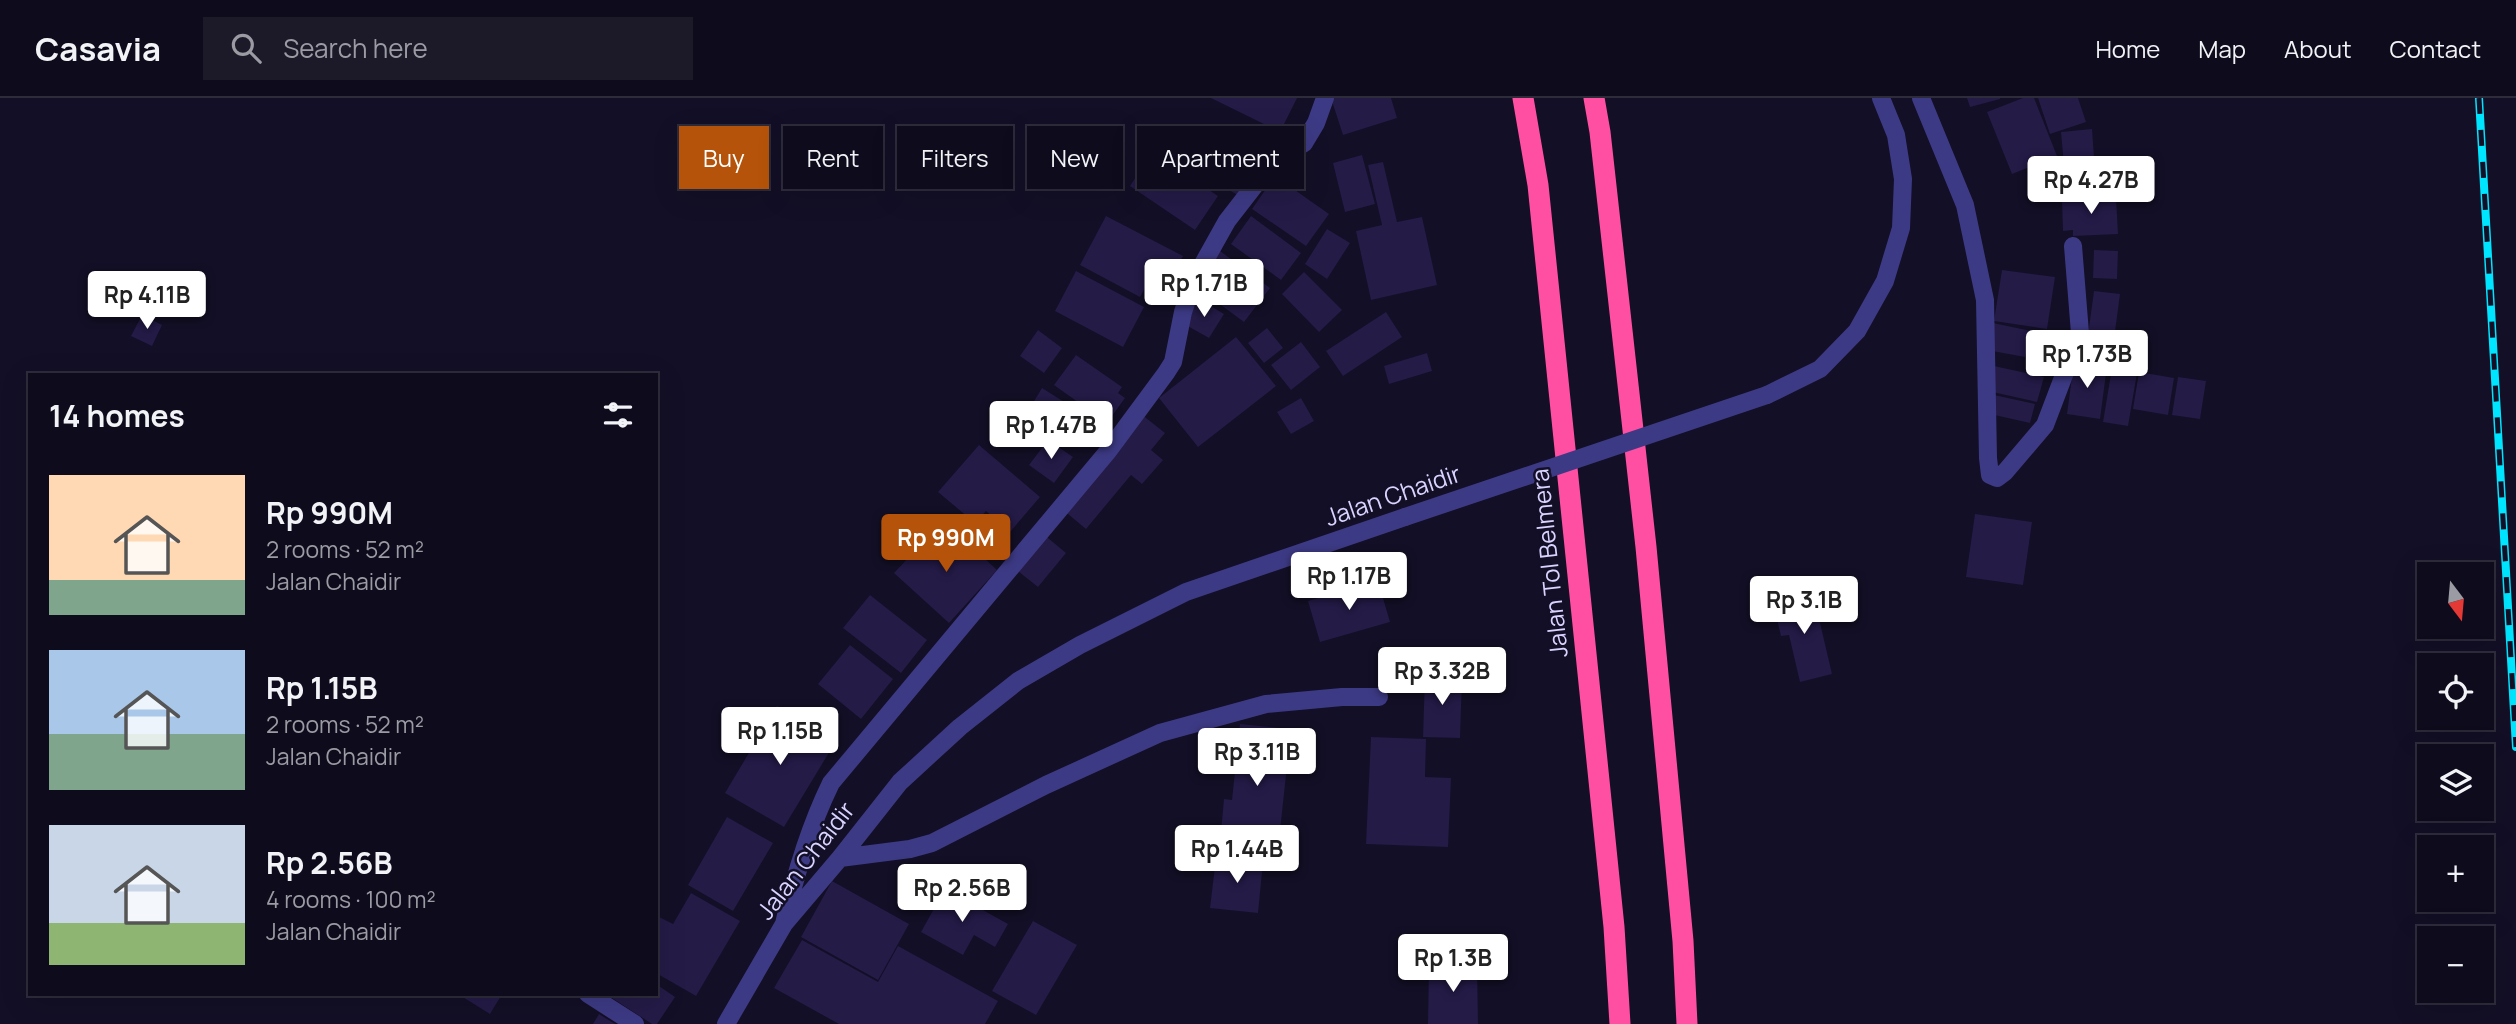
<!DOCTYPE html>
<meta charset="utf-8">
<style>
body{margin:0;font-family:Manrope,sans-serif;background:#1c1929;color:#f1f3f6;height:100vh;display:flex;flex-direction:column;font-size:26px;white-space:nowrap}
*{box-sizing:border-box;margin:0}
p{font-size:23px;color:#9b9ba3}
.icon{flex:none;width:38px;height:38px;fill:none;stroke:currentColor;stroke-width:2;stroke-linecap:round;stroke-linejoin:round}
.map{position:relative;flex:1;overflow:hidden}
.drawer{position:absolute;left:28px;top:275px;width:630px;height:623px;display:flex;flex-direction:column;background:#0e0b1c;border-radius:0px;box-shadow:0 7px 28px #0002,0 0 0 2px #2e2b3b}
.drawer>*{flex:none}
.banner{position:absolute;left:679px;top:28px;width:665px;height:63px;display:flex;gap:14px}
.needle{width:46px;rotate:164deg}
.buttons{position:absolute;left:2417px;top:464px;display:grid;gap:14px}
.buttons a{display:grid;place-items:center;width:77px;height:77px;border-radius:0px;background:#0e0b1c;box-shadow:0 7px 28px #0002,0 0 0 2px #2e2b3b;font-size:35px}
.price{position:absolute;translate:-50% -60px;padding:0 16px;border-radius:7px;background:#fff;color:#222;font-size:23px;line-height:46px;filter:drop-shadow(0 2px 4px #0008)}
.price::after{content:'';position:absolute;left:50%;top:42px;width:21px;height:16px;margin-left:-10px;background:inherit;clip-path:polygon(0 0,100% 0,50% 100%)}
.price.on{background:#b45309;color:#fff}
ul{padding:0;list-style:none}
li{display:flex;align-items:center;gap:21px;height:175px;padding:0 21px}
li span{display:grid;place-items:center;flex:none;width:196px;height:140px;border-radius:0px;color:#555}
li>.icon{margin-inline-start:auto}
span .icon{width:84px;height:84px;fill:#fffc;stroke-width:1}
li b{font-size:30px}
h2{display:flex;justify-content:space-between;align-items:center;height:84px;padding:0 21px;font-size:30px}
.tag{padding:0 24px;border-radius:0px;background:#0e0b1c;box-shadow:0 7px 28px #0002,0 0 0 2px #2e2b3b;font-size:24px;line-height:63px}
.tag.on{background:#b45309;color:#fff}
header{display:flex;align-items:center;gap:42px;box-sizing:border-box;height:98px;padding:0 35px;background:#0e0b1c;border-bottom:2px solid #2e2b3b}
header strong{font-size:33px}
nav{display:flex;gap:38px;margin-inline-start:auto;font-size:24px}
.search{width:490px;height:63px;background:#1c1929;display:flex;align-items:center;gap:18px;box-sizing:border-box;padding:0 24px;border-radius:0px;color:#9b9ba3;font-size:26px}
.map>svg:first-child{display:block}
.building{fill:#241b47}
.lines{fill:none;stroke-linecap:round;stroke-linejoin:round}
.minor{stroke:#3d3a85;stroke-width:18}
.highway{stroke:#ff4fa3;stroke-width:21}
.rail-casing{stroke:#00e5ff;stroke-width:8}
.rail{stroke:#130f26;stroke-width:5;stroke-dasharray:16;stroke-linecap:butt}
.minor-bridge{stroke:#3d3a85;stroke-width:18}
.labels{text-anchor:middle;stroke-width:5;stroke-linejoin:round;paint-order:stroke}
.street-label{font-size:24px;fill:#d9d4ff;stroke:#130f26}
</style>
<header>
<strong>Casavia</strong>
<div class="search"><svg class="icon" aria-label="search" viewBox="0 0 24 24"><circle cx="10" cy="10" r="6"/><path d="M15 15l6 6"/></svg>Search here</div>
<nav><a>Home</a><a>Map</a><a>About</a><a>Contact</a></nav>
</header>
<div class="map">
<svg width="2516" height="926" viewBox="0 0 2516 926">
<rect width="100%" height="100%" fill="#130f26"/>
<path class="building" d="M1211 0H1297L1280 34Z
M1331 0H1391L1397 20 1343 37Z
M1967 0H2000V1L1970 9Z
M2023 0H2034L2057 58 2012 76 1987 14Z
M2038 0H2078L2086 24 2050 36Z
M1204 27 1261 61 1239 98 1182 63Z
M2092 31 2094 59 2109 58 2111 86 2066 90 2061 34Z
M1152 54 1218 98 1195 132 1130 88Z
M1362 57 1375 106 1345 114 1333 65Z
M1383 64 1397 124 1422 119 1437 187 1371 202 1356 133 1382 127 1368 67Z
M1275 78 1329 116 1306 148 1252 111Z
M2116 99 2118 136 2073 138V132L2063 133 2062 102Z
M1106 118 1183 158 1169 183 1153 175 1140 199 1080 167Z
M1251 118 1301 155 1281 182 1231 146Z
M1327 131 1350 145 1327 181 1305 166Z
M2094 152 2118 153 2117 181 2093 180Z
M1220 153 1270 190 1244 224 1194 187Z
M2002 172 2055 179 2047 231 1994 223Z
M1076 173 1144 209 1123 249 1055 213Z
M1304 174 1342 212 1319 234 1282 196Z
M2094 193 2120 196 2112 256 2086 252Z
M1199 201 1224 216 1209 240 1184 226Z
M1386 214 1402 239 1343 278 1326 253Z
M142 217 162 227 152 248 131 238Z
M1993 225 2031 233 2025 259 1987 252Z
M1267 230 1283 250 1264 265 1248 245Z
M1038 232 1062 250 1044 275 1020 258Z
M1236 239 1276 288 1198 349 1159 300Z
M1301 244 1320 269 1291 292 1271 267Z
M1427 255 1432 273 1389 286 1384 268Z
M1076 257 1122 289 1118 295 1125 300 1107 325 1054 287Z
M2074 264 2107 268 2100 321 2067 316Z
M1994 268 2044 279 2037 304 1988 293Z
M2112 270 2137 275 2128 328 2103 324Z
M2139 274 2174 280 2168 317 2133 311Z
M2178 279 2206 283 2200 321 2172 317Z
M1042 290 1088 319 1070 347 1025 318Z
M1994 297 2035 306 2030 325 1990 316Z
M1301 300 1314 323 1291 336 1277 314Z
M1141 316 1165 335 1151 352 1163 362 1142 386 1131 377 1086 431 1062 411Z
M1048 342 1073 359 1054 385 1029 367Z
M979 347 1040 399 1010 434 986 413 975 425 938 394Z
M1975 416 2032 424 2023 487 1966 479Z
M956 434 997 472 949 525 894 475 930 437 942 449Z
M1042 435 1066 455 1038 489 1014 470Z
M1378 483 1390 524 1320 544 1308 503Z
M1813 495 1832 576 1800 584 1789 537 1781 538 1773 504Z
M870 497 927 542 901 575 843 530Z
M850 547 893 581 861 621 818 586Z
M1425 578 1462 579 1460 640 1423 639Z
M777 608 836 643 784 729 725 695Z
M1240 626 1291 631 1278 751 1220 745 1224 701 1232 702Z
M1371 639 1426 641 1425 679 1451 680 1448 749 1366 746Z
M727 719 773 745 733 813 688 787Z
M1216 760 1263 764 1258 815 1210 810Z
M832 783 909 826 878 882 801 839Z
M945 791 1008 826 995 849 974 837 963 857 921 834Z
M691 795 740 823 696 898 656 875V820L657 818 673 826Z
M1033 823 1077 847 1036 917 992 893Z
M802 842 878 884 898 848 998 903 985 926H839L774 890Z
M1429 866H1477L1478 926H1428Z
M656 886 675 899 657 926H652L606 896H656Z
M458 896H502L490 916Z
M599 916 615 926H593Z"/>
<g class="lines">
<path class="minor" d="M1921 0 1965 107 1985 202 1988 360 1990 377 1997 380 2005 374 2045 327 2080 235 2073 148
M1767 297 1820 271 1857 233 1885 183 1901 130 1903 81 1896 37 1881 0
M840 760 910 751 932 745 1046 687 1160 635 1266 606 1342 599H1379
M784 826C795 777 809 730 831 685L1109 352 1166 275 1173 264 1183 214 1194 182 1227 123 1272 65 1304 45 1316 25 1325 0
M588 896 635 926
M726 926 784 826 840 760 900 684 960 629 1018 583 1080 547 1186 494 1405 419"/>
<path class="highway" d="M1523 0 1538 87 1614 829 1620 926
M1594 0 1600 34 1646 449 1683 843 1687 926"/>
<g class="rail-casing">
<path id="rail" d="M2479 0 2516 649"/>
</g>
<use href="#rail" class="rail"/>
<path class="minor-bridge" d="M1405 419 1767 297"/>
</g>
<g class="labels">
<g class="street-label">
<text transform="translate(1393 398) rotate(-19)" y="8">Jalan Chaidir</text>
<text transform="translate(1550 465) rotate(-96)" y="8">Jalan Tol Belmera</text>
<text transform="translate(806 763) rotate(-52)" y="8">Jalan Chaidir</text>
</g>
</g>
</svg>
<div class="buttons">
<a><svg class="needle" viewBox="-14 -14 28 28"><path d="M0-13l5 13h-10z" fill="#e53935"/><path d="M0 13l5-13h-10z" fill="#9b9ba3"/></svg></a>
<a><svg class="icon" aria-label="locate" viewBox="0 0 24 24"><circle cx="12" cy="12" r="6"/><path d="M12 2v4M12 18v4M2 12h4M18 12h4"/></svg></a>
<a><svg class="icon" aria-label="layers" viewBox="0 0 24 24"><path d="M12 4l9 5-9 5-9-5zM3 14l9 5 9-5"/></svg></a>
<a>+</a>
<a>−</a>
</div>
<b class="price" style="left:2091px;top:118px">Rp 4.27B</b>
<b class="price" style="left:1204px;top:221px">Rp 1.71B</b>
<b class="price" style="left:147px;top:233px">Rp 4.11B</b>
<b class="price" style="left:2087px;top:292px">Rp 1.73B</b>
<b class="price" style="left:1051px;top:363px">Rp 1.47B</b>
<b class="price on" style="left:946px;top:476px">Rp 990M</b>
<b class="price" style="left:1349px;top:514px">Rp 1.17B</b>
<b class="price" style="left:1804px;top:538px">Rp 3.1B</b>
<b class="price" style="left:1442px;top:609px">Rp 3.32B</b>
<b class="price" style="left:780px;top:669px">Rp 1.15B</b>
<b class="price" style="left:1257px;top:690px">Rp 3.11B</b>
<b class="price" style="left:1237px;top:787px">Rp 1.44B</b>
<b class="price" style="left:962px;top:826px">Rp 2.56B</b>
<b class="price" style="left:1453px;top:896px">Rp 1.3B</b>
<div class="banner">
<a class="tag on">Buy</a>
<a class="tag">Rent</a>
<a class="tag">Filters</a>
<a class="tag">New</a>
<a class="tag">Apartment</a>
</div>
<section class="drawer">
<h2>14 homes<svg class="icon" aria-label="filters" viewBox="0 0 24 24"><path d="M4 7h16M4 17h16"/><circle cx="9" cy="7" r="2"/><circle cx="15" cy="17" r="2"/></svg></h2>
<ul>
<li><span style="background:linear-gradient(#ffd9b3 75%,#7fa58c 0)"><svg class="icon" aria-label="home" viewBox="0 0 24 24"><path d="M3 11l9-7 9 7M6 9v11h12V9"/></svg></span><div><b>Rp 990M</b><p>2 rooms · 52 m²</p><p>Jalan Chaidir</p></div></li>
<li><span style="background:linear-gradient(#a9c7e8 60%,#7fa58c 0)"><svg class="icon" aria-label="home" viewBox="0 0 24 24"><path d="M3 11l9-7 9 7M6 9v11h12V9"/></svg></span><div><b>Rp 1.15B</b><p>2 rooms · 52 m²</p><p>Jalan Chaidir</p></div></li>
<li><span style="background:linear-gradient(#c9d6e8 70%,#8fb573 0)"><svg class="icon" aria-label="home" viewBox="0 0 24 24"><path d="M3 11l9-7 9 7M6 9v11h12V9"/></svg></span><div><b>Rp 2.56B</b><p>4 rooms · 100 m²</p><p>Jalan Chaidir</p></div></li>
</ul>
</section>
</div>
